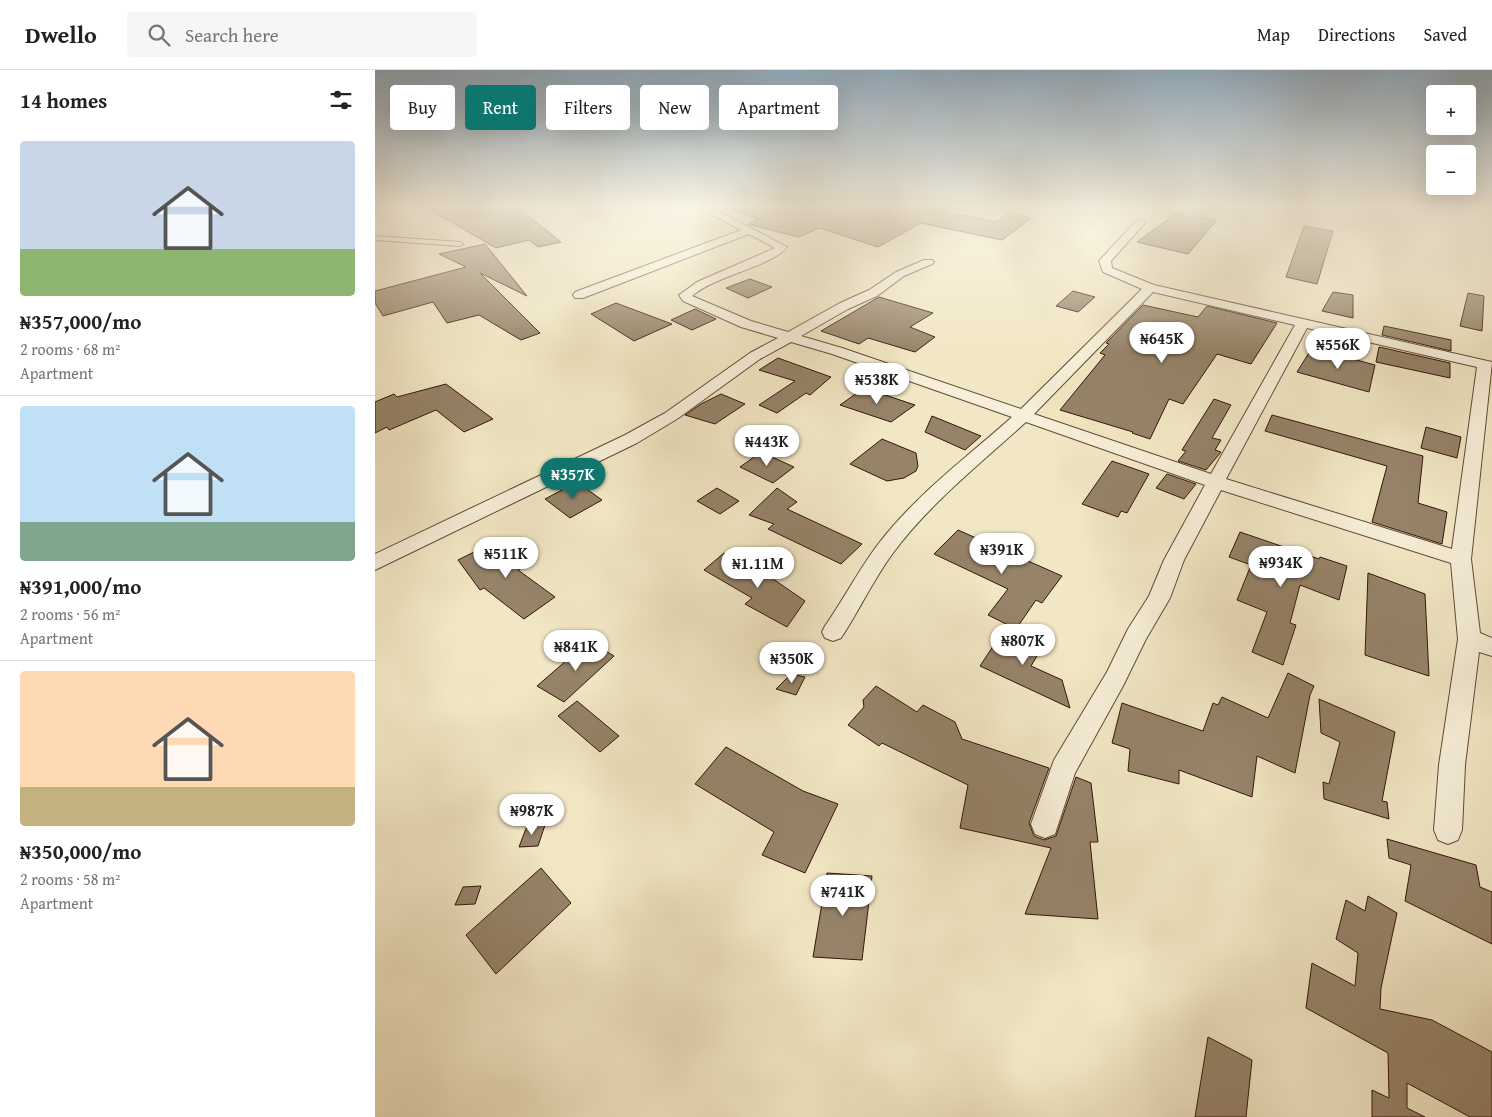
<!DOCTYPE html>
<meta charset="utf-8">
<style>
body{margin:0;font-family:"Gentium Book Plus",serif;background:#f6f6f6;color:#222;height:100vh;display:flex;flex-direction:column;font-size:19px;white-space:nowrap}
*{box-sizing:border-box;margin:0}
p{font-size:16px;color:#767676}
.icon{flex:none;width:28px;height:28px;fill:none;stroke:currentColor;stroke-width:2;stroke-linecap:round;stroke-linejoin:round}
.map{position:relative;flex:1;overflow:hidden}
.side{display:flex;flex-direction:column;background:#fff;width:375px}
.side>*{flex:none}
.banner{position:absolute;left:15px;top:15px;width:475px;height:45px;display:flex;gap:10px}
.controls{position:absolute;left:1051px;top:15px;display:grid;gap:10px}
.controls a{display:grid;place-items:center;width:50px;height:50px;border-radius:5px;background:#fff;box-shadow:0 5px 20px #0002;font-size:25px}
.price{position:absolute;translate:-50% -42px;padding:0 11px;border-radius:18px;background:#fff;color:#222;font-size:16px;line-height:32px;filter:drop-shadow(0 1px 2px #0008)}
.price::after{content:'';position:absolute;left:50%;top:30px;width:15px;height:11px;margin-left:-8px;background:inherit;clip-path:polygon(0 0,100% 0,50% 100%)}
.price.current{background:#0f766e;color:#fff}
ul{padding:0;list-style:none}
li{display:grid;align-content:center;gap:10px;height:265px;padding:0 20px}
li+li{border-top:1px solid #e0e0e0}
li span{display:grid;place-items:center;height:155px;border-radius:5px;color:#555}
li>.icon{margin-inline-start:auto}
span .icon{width:90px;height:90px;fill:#fffc;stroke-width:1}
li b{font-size:21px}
h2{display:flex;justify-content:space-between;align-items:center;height:60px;padding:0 20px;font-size:21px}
.pill{padding:0 18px;border-radius:5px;background:#fff;box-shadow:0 5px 20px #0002;font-size:18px;line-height:45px}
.pill.current{background:#0f766e;color:#fff}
header{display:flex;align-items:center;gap:30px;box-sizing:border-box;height:70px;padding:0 25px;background:#fff;border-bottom:1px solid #e0e0e0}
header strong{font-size:24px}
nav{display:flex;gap:28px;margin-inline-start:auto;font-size:18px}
.search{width:350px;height:45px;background:#f6f6f6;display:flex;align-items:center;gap:12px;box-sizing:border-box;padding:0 18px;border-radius:5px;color:#767676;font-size:19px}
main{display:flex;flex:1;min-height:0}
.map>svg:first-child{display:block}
.building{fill:#968369;stroke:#321607}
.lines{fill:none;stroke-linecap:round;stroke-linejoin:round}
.service-casing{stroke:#624a36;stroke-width:2}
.minor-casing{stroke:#624a36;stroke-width:2}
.service{fill:#f7efd9;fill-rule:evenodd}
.minor{fill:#f7efd9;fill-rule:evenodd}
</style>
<header>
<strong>Dwello</strong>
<div class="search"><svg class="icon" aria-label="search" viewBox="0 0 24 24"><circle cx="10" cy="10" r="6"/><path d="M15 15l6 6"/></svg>Search here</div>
<nav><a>Map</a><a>Directions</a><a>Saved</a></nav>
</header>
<main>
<section class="side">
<h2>14 homes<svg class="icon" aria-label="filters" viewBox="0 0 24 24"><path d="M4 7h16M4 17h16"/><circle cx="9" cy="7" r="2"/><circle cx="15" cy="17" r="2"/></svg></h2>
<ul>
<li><span style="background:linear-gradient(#c9d6e8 70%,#8fb573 0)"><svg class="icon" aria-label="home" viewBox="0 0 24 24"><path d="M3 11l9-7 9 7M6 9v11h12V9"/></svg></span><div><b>₦357,000/mo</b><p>2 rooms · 68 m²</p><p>Apartment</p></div></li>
<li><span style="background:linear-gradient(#bfe0f5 75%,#7fa58c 0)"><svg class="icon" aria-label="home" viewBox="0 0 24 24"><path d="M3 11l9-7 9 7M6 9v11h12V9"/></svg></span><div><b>₦391,000/mo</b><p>2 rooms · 56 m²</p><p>Apartment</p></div></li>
<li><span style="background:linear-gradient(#ffd9b3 75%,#c2b280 0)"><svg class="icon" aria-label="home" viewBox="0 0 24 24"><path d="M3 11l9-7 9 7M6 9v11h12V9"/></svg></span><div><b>₦350,000/mo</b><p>2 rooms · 58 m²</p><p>Apartment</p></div></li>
</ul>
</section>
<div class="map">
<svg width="1117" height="1047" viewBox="0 0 1117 1047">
<rect width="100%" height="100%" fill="#f2e7c4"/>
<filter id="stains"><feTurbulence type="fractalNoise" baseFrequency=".004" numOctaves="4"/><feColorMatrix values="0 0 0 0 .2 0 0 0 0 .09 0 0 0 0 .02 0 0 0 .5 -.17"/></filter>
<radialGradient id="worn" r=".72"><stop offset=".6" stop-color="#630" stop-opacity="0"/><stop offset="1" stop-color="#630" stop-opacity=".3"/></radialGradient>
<path class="building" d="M50 137H142L186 172 163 177 154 170 121 178Z
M359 137H547L621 152 634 143 656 148 627 170 546 153 503 177 445 158 423 167 373 154 384 149 359 141Z
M813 137H838L828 148 842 150 813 184 762 172 802 143 806 144Z
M929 156 958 161 942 214 911 207Z
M110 174 152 226 105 203 165 263 146 270 104 245 72 253 58 232 8 246 0 233V221L91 197 64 184Z
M375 209 397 217 373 228 351 218Z
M698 221 720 227 703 242 681 236Z
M958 222 978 225V248L947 241Z
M1093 223 1109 226 1107 261 1085 256Z
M504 227 558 243 535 257 560 267 540 282 493 268 484 274 446 261Z
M241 233 297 254 259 271 216 244Z
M768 235 823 247 832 236 902 253 876 294 842 284 808 334 794 329 775 369 757 363 758 362 685 340 730 285 725 283 734 274 731 273Z
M320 239 341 249 317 260 296 250Z
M1009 256 1076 270V281L1007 265Z
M1004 277 1075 293V308L1001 292Z
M937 278 1000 295 994 322 922 302Z
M403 288 456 307 435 325 431 323 402 343 384 335 420 311 384 300Z
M71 314 118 349 89 362 61 340 14 360 12 357 0 363V332L19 324 22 327Z
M489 318 540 335 516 352 465 335Z
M346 324 370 334 340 354 310 345 326 334Z
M839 329 856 335 837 368 846 370 840 380 846 382 831 400 803 391 811 381 807 380Z
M897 345 1048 386 1043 433 1072 442 1067 474 997 452 1012 396 890 361Z
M557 346 606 366 590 380 550 362Z
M1051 357 1086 367 1082 388 1046 378Z
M507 369 541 383 543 396 541 401 529 408 512 411 475 394Z
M386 382 419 397 398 413 365 397Z
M737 391 774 404 752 443 746 441 743 447 707 434Z
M792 404 821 414 809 429 781 418Z
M202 412 227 430 195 448 170 429Z
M342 418 364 431 345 444 322 431Z
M402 418 422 432 412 439 487 474 466 494 393 459 399 454 374 445Z
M583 460 687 506 667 533 661 530 641 559 613 545 633 519 559 484Z
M865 462 944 489 945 487 972 496 964 530 925 515 915 553 921 555 908 595 877 582 892 542 862 530 876 495 854 487Z
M117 473 160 492 143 500 180 527 149 549 109 518 105 520 83 490Z
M349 483 390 506 391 504 430 531 412 557 370 534 377 528 329 500Z
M993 503 1050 524 1054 606 990 585Z
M630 558 668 576 656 596 687 610 695 638 605 596Z
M214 571 239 586 189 632 162 616Z
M913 603 939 616 935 625 920 703 882 686 877 727 804 700V714L753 701 755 679 737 673 747 633 828 661 838 633 843 635 847 627 893 648Z
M416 604 430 607 421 625 401 619Z
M501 616 542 642 548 635 580 652 587 669 674 698 654 753 659 766 669 770 681 766 701 707 716 713 723 772H715L723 849 650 844 676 778 585 758 593 715 507 673 504 676 473 655 489 637 488 630Z
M944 629 1020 662 1007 731 1012 732 1014 749 949 729 948 712 954 714 965 672 946 663Z
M202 631 244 666 225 682 183 646Z
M351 677 428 721 463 734 430 803 387 785 399 762 320 714Z
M170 755 163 776 144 777 152 756Z
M1012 769 1101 795 1105 817 1117 822V874L1030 831 1036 795 1014 788Z
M166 798 196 833 121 904 91 865Z
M452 803 497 806 487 890 438 887Z
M106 816 100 834 80 835 88 817Z
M993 826 1022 843 1006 918 1005 939 1057 950 1117 982V1047H1095L1032 1013V1038L1050 1047H997V1020L1014 1028 1013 983 931 938 937 893 980 916 983 883 961 869 971 830 990 841Z
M833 967 877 990 871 1047H820Z"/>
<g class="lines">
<g class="service-casing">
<path id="service" d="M0 166 85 172 88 174 85 176 0 170Z"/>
</g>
<g class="minor-casing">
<path id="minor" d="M323 137H336L412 177C396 197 341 205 317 226L376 251 413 262 465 233 494 220 521 202 549 190H557L559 192 557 194 529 206 502 226 473 239 426 266 467 278 646 339 767 219 728 202 724 191 761 151 765 150 770 153 736 191 737 198 779 215 1117 292 1096 489 1105 563 1117 568V586L1104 582 1090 695 1087 760 1083 770 1073 774 1063 770 1059 760 1064 695 1083 569 1076 493 846 420 809 490 795 528 771 569 748 616 700 703 680 764 670 768 660 764 656 754 679 690 732 602 753 559 774 526 789 490 830 415 651 352C605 394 555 433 518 483 498 510 484 541 466 568L458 571 450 568 447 562 450 556C469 529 484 499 504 473 542 424 592 387 637 347L457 284 416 272 385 289 302 349 262 373 0 500V484L250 365 290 343 375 283 403 268 366 257 308 231 304 225 322 212 400 178 374 164 208 228H200L198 225 200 222 366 160ZM778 222 920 255 836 404 659 344ZM932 258 1102 297 1077 479 851 409Z"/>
</g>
<use href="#service" class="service"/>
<use href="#minor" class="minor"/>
</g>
<linearGradient id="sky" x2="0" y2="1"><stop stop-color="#92acc0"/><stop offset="0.48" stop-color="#f9f4e4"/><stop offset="1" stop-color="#f9f4e4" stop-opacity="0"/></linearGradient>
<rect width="1117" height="284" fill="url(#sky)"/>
<rect width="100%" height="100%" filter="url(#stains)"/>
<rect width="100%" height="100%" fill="url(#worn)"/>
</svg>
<div class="controls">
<a>+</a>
<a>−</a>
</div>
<b class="price" style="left:787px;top:294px">₦645K</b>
<b class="price" style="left:963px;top:300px">₦556K</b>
<b class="price" style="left:502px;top:335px">₦538K</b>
<b class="price" style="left:392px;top:397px">₦443K</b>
<b class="price current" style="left:198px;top:430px">₦357K</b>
<b class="price" style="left:627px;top:505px">₦391K</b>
<b class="price" style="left:131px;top:509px">₦511K</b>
<b class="price" style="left:906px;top:518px">₦934K</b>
<b class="price" style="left:383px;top:519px">₦1.11M</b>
<b class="price" style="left:648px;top:596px">₦807K</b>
<b class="price" style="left:201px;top:602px">₦841K</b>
<b class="price" style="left:417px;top:614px">₦350K</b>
<b class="price" style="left:157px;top:766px">₦987K</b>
<b class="price" style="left:468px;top:847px">₦741K</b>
<div class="banner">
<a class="pill">Buy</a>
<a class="pill current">Rent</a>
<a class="pill">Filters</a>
<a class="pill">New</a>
<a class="pill">Apartment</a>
</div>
</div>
</main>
